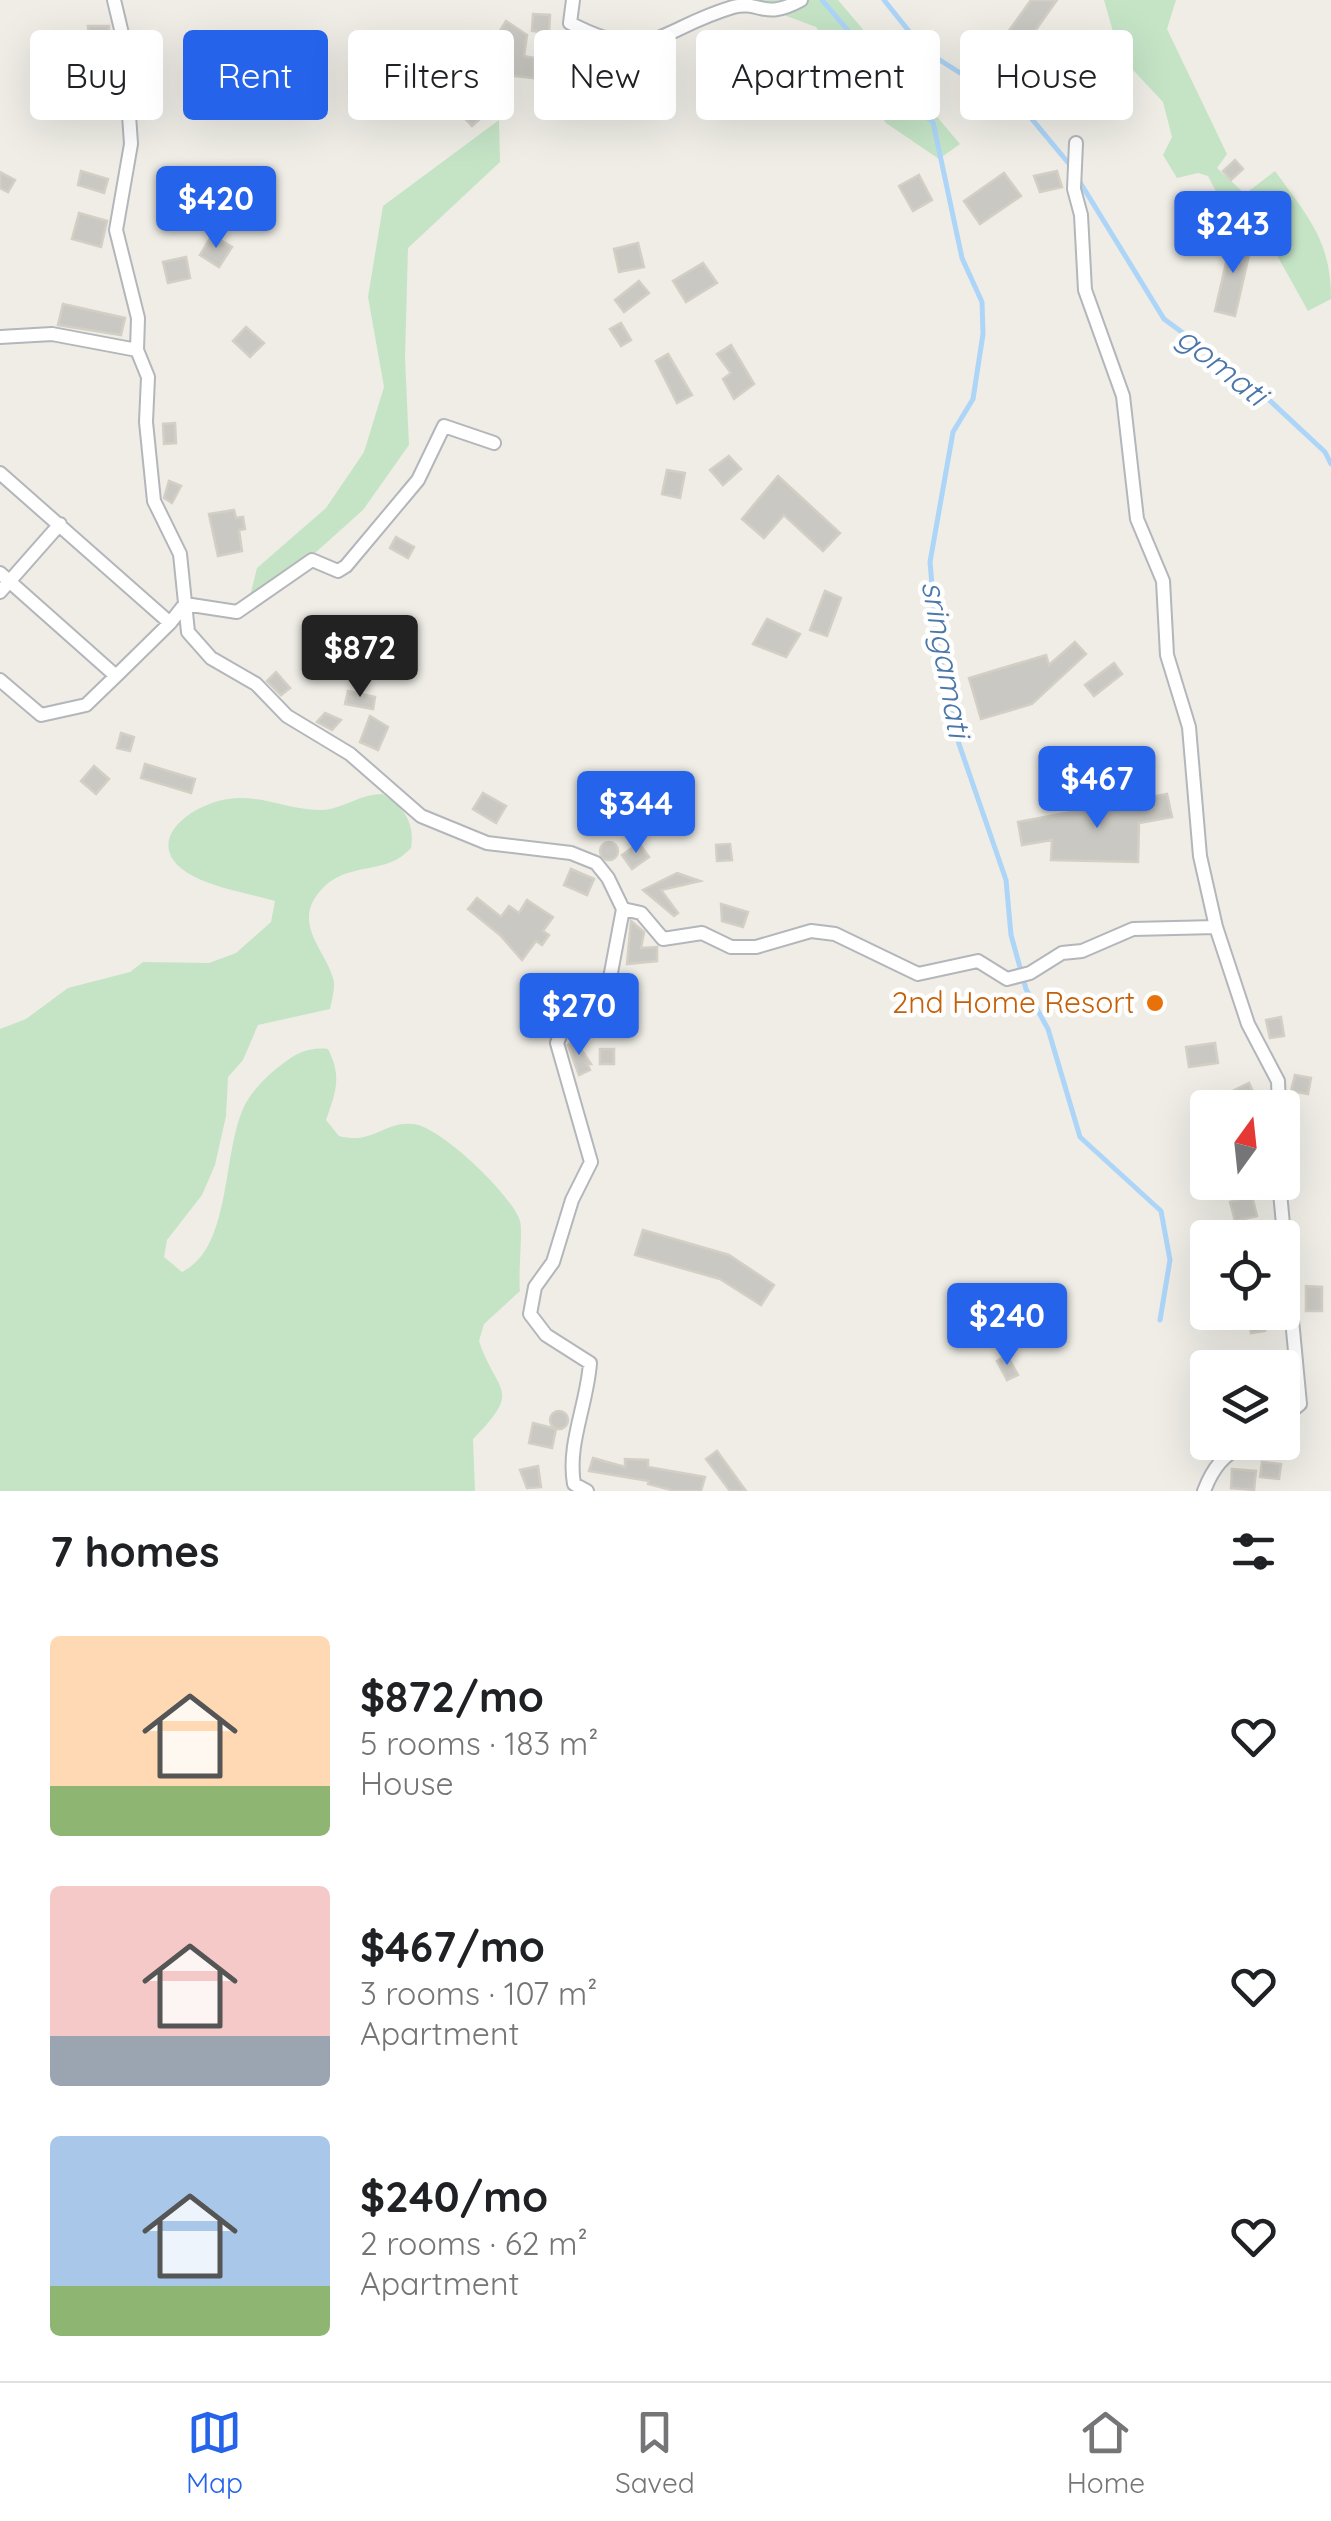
<!DOCTYPE html>
<meta charset="utf-8">
<style>
body{margin:0;font-family:Quicksand,sans-serif;background:#f6f6f6;color:#202124;height:100vh;display:flex;flex-direction:column;font-size:38px;white-space:nowrap}
*{box-sizing:border-box;margin:0}
p{font-size:32px;color:#757577}
.icon{flex:none;width:55px;height:55px;fill:none;stroke:currentColor;stroke-width:2;stroke-linecap:round;stroke-linejoin:round}
.map{position:relative;height:1491px;overflow:hidden}
.drawer{display:flex;flex-direction:column;background:#fff;flex:1}
.drawer>*{flex:none}
.banner{position:absolute;left:30px;top:30px;width:1272px;height:90px;display:flex;gap:20px}
.needle{width:65px;rotate:15deg}
.tools{position:absolute;left:1190px;top:1090px;display:grid;gap:20px}
.tools a{display:grid;place-items:center;width:110px;height:110px;border-radius:10px;background:#fff;box-shadow:0 10px 40px #0002;font-size:50px}
.price{position:absolute;translate:-50% -85px;padding:0 22px;border-radius:10px;background:#2563eb;color:#fff;font-size:32px;line-height:65px;filter:drop-shadow(0 2px 5px #0008)}
.price::after{content:'';position:absolute;left:50%;top:60px;width:30px;height:22px;margin-left:-15px;background:inherit;clip-path:polygon(0 0,100% 0,50% 100%)}
.price.selected{background:#222;color:#fff}
ul{padding:0;list-style:none}
li{display:flex;align-items:center;gap:30px;height:250px;padding:0 50px}
li span{display:grid;place-items:center;flex:none;width:280px;height:200px;border-radius:10px;color:#555}
li>.icon{margin-inline-start:auto}
span .icon{width:120px;height:120px;fill:#fffc;stroke-width:1}
li b{font-size:42px}
h2{display:flex;justify-content:space-between;align-items:center;height:120px;padding:0 50px;font-size:42px}
.tag{padding:0 35px;border-radius:10px;background:#fff;box-shadow:0 10px 40px #0002;font-size:35px;line-height:90px}
.tag.selected{background:#2563eb;color:#fff}
.dock{display:flex;justify-content:space-around;align-items:center;height:140px;border-top:2px solid #e0e0e0;background:#fff;font-size:28px;color:#757577}
.dock a{display:grid;justify-items:center;gap:5px}
.dock .selected{color:#2563eb}
.map>svg:first-child{display:block}
.green{fill:#c5e4c6}
.lines{fill:none;stroke-linecap:round;stroke-linejoin:round}
.stream{stroke:#add5f8;stroke-width:5}
.building{fill:#cac8c2;stroke:#d3cfc5;stroke-width:2.5}
.minor-casing{stroke:#b3b6ba;stroke-width:16}
.minor{stroke:#fff;stroke-width:12}
.food-dot{fill:#e8710a;stroke:#fff;stroke-width:4}
.labels{text-anchor:middle;stroke-width:9;stroke-linejoin:round;paint-order:stroke}
.food-label{font-size:30px;fill:#c56008;stroke:#fff;text-anchor:end}
.water-label{font-size:32px;font-style:italic;fill:#4b77a9;stroke:#fff}
</style>
<div class="map">
<svg width="1331" height="1491" viewBox="0 0 1331 1491">
<rect width="100%" height="100%" fill="#efede6"/>
<path class="green" d="M744 0H838L960 144 939 159 886 123 816 27Z
M1104 0H1176L1167 29 1227 154 1217 168 1245 194 1275 171C1308 217 1331 240 1331 299L1308 311 1274 250 1222 203 1208 176 1198 173 1177 178 1163 155 1172 137 1163 102 1120 56Z
M499 120 500 162 408 248 405 358 409 445 363 510 296 570 250 596 257 568 326 508 364 452 384 387 368 297 383 206Z
M382 794C404 808 415 821 411 848 387 875 352 862 326 885 288 920 324 947 333 978 336 987 332 999 330 1009L258 1025 243 1060 228 1077 226 1116 215 1165 202 1195 167 1240 164 1257 182 1272C234 1247 221 1145 247 1101 257 1085 270 1073 285 1062 298 1052 311 1047 328 1049 342 1076 336 1092 326 1120L339 1136C373 1145 384 1121 413 1124 440 1126 512 1195 520 1221 523 1230 518 1274 520 1291L484 1324 479 1341C496 1393 524 1388 473 1439L475 1491H0V1029L26 1019 68 988 130 972 143 962 209 963 236 953 271 922 275 901C249 893 217 889 193 876 134 844 194 799 238 798 266 797 294 811 322 810 343 809 360 794 382 794Z"/>
<g class="lines">
<path class="stream" d="M822 0 872 59 891 92 933 122 962 258 982 302 983 334 973 399 953 432 930 562 937 643 959 744 1006 880 1011 935 1026 989 1048 1029 1080 1137 1161 1211 1170 1260 1160 1320
M884 0 924 50 1031 118 1070 165
M1078 179 1164 319 1251 383 1325 452 1331 464"/>
</g>
<path class="building" d="M1031 0H1057L1008 69 990 57Z
M533 14 550 15 549 33 532 31Z
M506 21 527 35 524 56 534 58V78L488 73 476 67 484 50 508 62 512 40 499 32Z
M88 26H109V38H89Z
M1121 59 1131 73 1104 92 1094 79Z
M363 73 378 85 364 103 349 92Z
M466 102 481 118 472 126 457 110Z
M1235 160 1243 169 1231 180 1223 171Z
M81 171 108 179 104 193 78 185Z
M1057 171 1062 187 1040 192 1034 176Z
M0 172 15 180 8 192 0 188Z
M1004 173 1021 196 980 224 964 201Z
M919 175 932 200 913 211 899 186Z
M79 213 107 221 101 247 72 239Z
M212 235 232 247 219 267 200 255Z
M1232 237 1252 242 1235 316 1215 311Z
M638 243 644 267 619 272 614 249Z
M186 257 190 278 168 283 163 262Z
M703 263 717 283 686 302 673 281Z
M639 281 649 293 624 312 615 300Z
M63 304 125 318 121 335 58 325Z
M621 323 631 340 621 346 610 329Z
M246 327 264 343 250 357 233 341Z
M731 345 754 384 734 399 723 379 731 373 717 354Z
M668 354 692 395 677 403 656 361Z
M175 423 176 443 164 444 163 424Z
M729 456 741 469 723 485 710 470Z
M667 470 685 473 680 498 662 494Z
M778 476 840 533 823 551 784 515 764 538 742 519Z
M169 481 181 486 172 503 164 498Z
M234 510 236 518 243 517 245 529 239 530 242 551 218 556 209 514Z
M396 537 414 547 408 558 390 548Z
M825 591 841 598 827 636 810 630Z
M767 619 800 634 786 657 753 644Z
M1075 642 1086 654 1032 704 981 719 969 678 1046 655 1049 665Z
M1114 663 1122 674 1094 696 1085 685Z
M276 672 290 688 281 695 267 681Z
M348 691 375 697 373 709 345 704Z
M325 713 341 720 332 730 317 722Z
M370 716 388 727 378 750 360 742Z
M121 733 134 737 130 751 117 748Z
M145 764 195 779 191 793 141 778Z
M94 766 109 779 96 794 81 781Z
M483 793 506 806 496 823 473 809Z
M1167 794 1172 817 1139 823 1138 862 1051 860 1052 840 1022 845 1018 822Z
M600 851a9 9 0 1 1 18 0a9 9 0 1 1-18 0Z
M639 843 649 857 632 869 622 855Z
M730 844 732 860 717 861 716 845Z
M571 869 594 879 587 895 564 885Z
M677 873 700 881 661 890 678 913 674 916 643 890Z
M477 898 501 917 509 906 519 913 527 900 553 917 543 931 549 935 542 945 536 941 522 960 500 935 468 909Z
M721 904 748 912 743 927 722 921Z
M631 921 644 932 641 948 657 947V961L627 964Z
M1281 1017 1284 1036 1270 1038 1266 1020Z
M575 1040 591 1064H587L590 1070 579 1075 568 1045Z
M1215 1043 1218 1063 1189 1067 1186 1047Z
M600 1049H614V1064H600Z
M1295 1075 1311 1078 1308 1094 1291 1091Z
M1249 1083 1258 1102 1248 1108H1220L1216 1099Z
M1252 1196 1257 1216 1235 1221 1230 1202Z
M643 1230 729 1255 774 1285 761 1305 720 1279 635 1255Z
M1306 1286 1322 1287V1311H1306Z
M1248 1312H1263L1265 1331 1251 1333Z
M1007 1355 1018 1375 1007 1380 997 1361Z
M550 1420a9 9 0 1 1 18 0a9 9 0 1 1-18 0Z
M533 1423 556 1429 552 1448 529 1443Z
M717 1451 746 1491H730L706 1459Z
M593 1458 625 1467V1459L648 1460V1467L705 1477 701 1491H675L648 1484 649 1481 589 1471Z
M1262 1462 1281 1464 1279 1479 1260 1477Z
M538 1466 541 1487 527 1488 520 1470Z
M1232 1469 1256 1471 1254 1490 1231 1488Z"/>
<g class="lines">
<g class="minor-casing">
<path id="minor" d="M114 0 124 42 131 144 116 230 138 318 137 350
M573 0 570 23C652 66 658 29 733 7 761 0 763 21 801 0
M1076 143 1074 189 1081 215 1085 290 1123 396 1137 519 1163 581 1167 655 1189 727 1200 856 1216 927 1248 1024 1278 1081 1279 1108
M0 337 52 334 137 350 148 377 146 422 154 501 180 554 188 632 211 658 256 684 287 716 350 754 421 816 487 843 571 853 596 863 608 878 623 909 610 978 586 1019 561 1033 557 1043 591 1162 572 1200 553 1262 535 1287 530 1314 546 1335 590 1363C587 1405 567 1444 574 1484L587 1491
M0 473 170 623 185 604 237 612 312 560 338 571 346 566 418 480 444 426 494 443
M0 573 116 676 170 623
M0 592 60 524
M0 680 41 715 86 705 116 676
M623 909 641 913 663 939 702 933 731 947H756L811 931 835 934 918 974 978 961 1007 979 1030 973 1062 953 1082 951 1133 929 1216 927
M1279 1182 1300 1404 1282 1419
M1204 1491C1213 1467 1224 1455 1246 1442"/>
</g>
<use href="#minor" class="minor"/>
</g>
<circle class="food-dot" cx="1155" cy="1003" r="10"/>
<g class="labels">
<g class="food-label">
<text x="1135" y="1013">2nd Home Resort</text>
</g>
<g class="water-label">
<text transform="translate(1222 366) rotate(39)" y="11">gomati</text>
<text transform="translate(946 659) rotate(80)" y="11">sringamati</text>
</g>
</g>
</svg>
<div class="tools">
<a><svg class="needle" viewBox="-14 -14 28 28"><path d="M0-13l5 13h-10z" fill="#e53935"/><path d="M0 13l5-13h-10z" fill="#757577"/></svg></a>
<a><svg class="icon" aria-label="locate" viewBox="0 0 24 24"><circle cx="12" cy="12" r="6"/><path d="M12 2v4M12 18v4M2 12h4M18 12h4"/></svg></a>
<a><svg class="icon" aria-label="layers" viewBox="0 0 24 24"><path d="M12 4l9 5-9 5-9-5zM3 14l9 5 9-5"/></svg></a>
</div>
<b class="price" style="left:216px;top:251px">$420</b>
<b class="price" style="left:1233px;top:276px">$243</b>
<b class="price selected" style="left:360px;top:700px">$872</b>
<b class="price" style="left:1097px;top:831px">$467</b>
<b class="price" style="left:636px;top:856px">$344</b>
<b class="price" style="left:579px;top:1058px">$270</b>
<b class="price" style="left:1007px;top:1368px">$240</b>
<div class="banner">
<a class="tag">Buy</a>
<a class="tag selected">Rent</a>
<a class="tag">Filters</a>
<a class="tag">New</a>
<a class="tag">Apartment</a>
<a class="tag">House</a>
</div>
</div>
<section class="drawer">
<h2>7 homes<svg class="icon" aria-label="filters" viewBox="0 0 24 24"><path d="M4 7h16M4 17h16"/><circle cx="9" cy="7" r="2"/><circle cx="15" cy="17" r="2"/></svg></h2>
<ul>
<li><span style="background:linear-gradient(#ffd9b3 75%,#8fb573 0)"><svg class="icon" aria-label="home" viewBox="0 0 24 24"><path d="M3 11l9-7 9 7M6 9v11h12V9"/></svg></span><div><b>$872/mo</b><p>5 rooms · 183 m²</p><p>House</p></div><svg class="icon" aria-label="heart" viewBox="0 0 24 24"><path d="M12 20l-8-8c-3-5 5-10 8-4 3-6 11-1 8 4z"/></svg></li>
<li><span style="background:linear-gradient(#f6c9c9 75%,#9aa5b1 0)"><svg class="icon" aria-label="home" viewBox="0 0 24 24"><path d="M3 11l9-7 9 7M6 9v11h12V9"/></svg></span><div><b>$467/mo</b><p>3 rooms · 107 m²</p><p>Apartment</p></div><svg class="icon" aria-label="heart" viewBox="0 0 24 24"><path d="M12 20l-8-8c-3-5 5-10 8-4 3-6 11-1 8 4z"/></svg></li>
<li><span style="background:linear-gradient(#a9c7e8 75%,#8fb573 0)"><svg class="icon" aria-label="home" viewBox="0 0 24 24"><path d="M3 11l9-7 9 7M6 9v11h12V9"/></svg></span><div><b>$240/mo</b><p>2 rooms · 62 m²</p><p>Apartment</p></div><svg class="icon" aria-label="heart" viewBox="0 0 24 24"><path d="M12 20l-8-8c-3-5 5-10 8-4 3-6 11-1 8 4z"/></svg></li>
</ul>
</section>
<nav class="dock">
<a class="selected"><svg class="icon" aria-label="map" viewBox="0 0 24 24"><path d="M3 6l6-2 6 2 6-2v14l-6 2-6-2-6 2zM9 4v14M15 6v14"/></svg>Map</a>
<a><svg class="icon" aria-label="saved" viewBox="0 0 24 24"><path d="M7 4h10v16l-5-4-5 4z"/></svg>Saved</a>
<a><svg class="icon" aria-label="home" viewBox="0 0 24 24"><path d="M3 11l9-7 9 7M6 9v11h12V9"/></svg>Home</a>
</nav>
